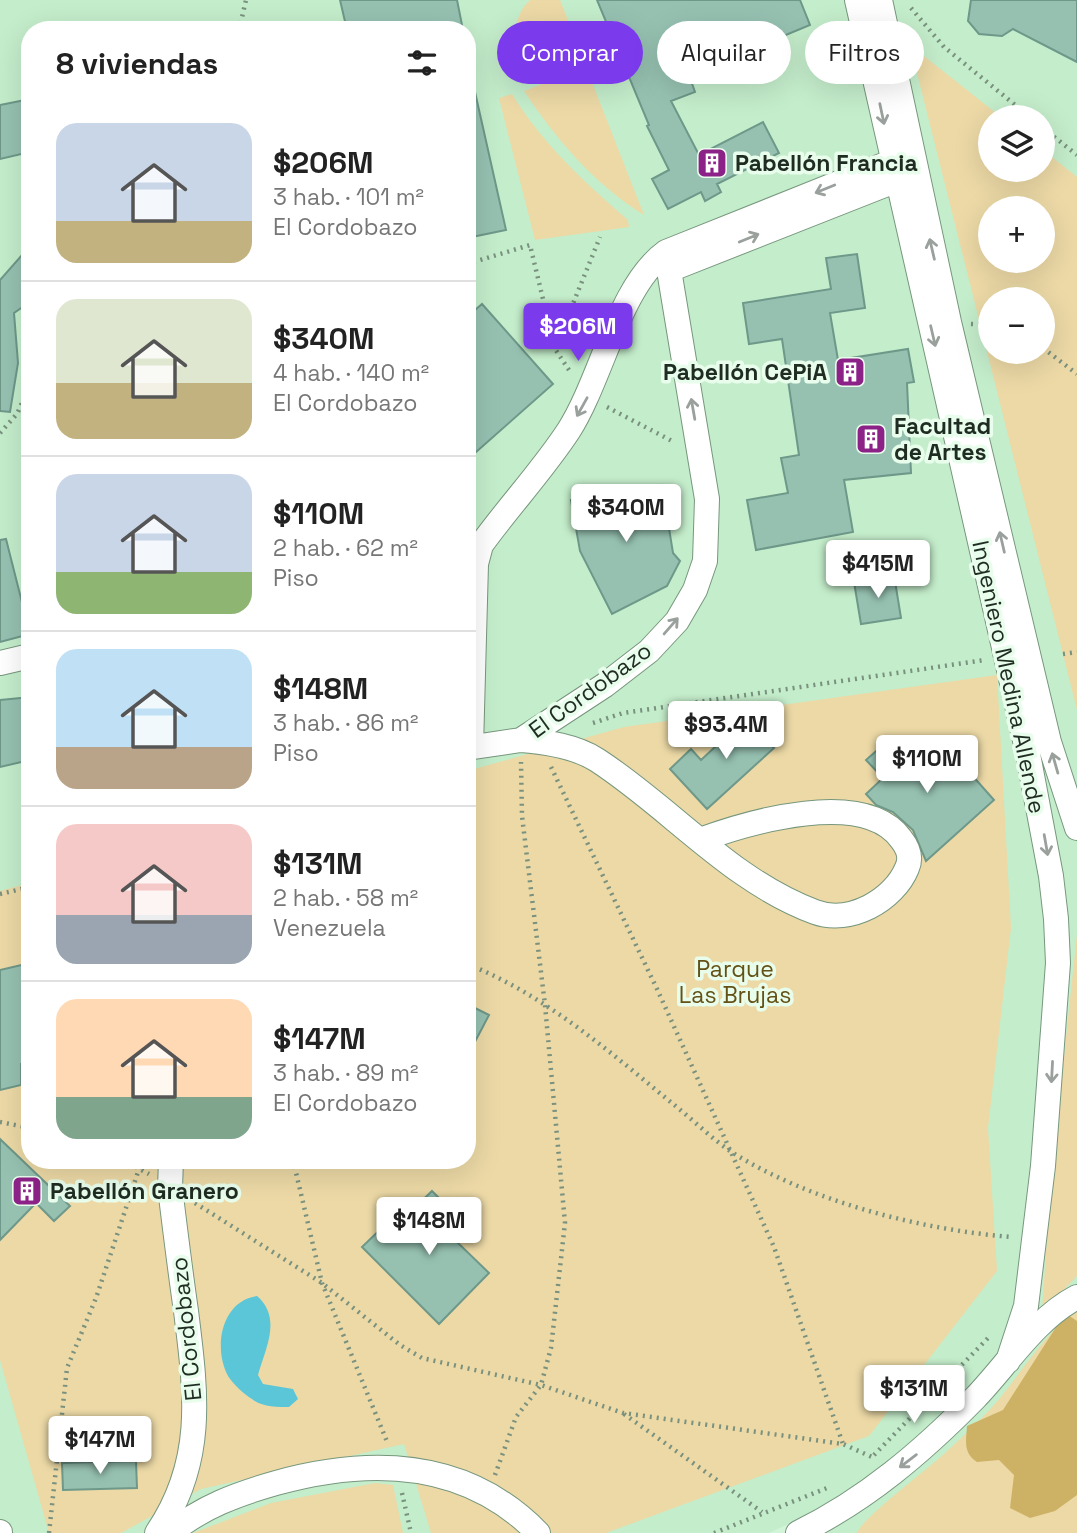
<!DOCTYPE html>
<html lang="es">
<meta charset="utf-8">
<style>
body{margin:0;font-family:"Space Grotesk",sans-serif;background:#f6f6f6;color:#222;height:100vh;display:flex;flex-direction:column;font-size:26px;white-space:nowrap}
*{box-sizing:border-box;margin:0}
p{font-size:23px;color:#767676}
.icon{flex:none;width:38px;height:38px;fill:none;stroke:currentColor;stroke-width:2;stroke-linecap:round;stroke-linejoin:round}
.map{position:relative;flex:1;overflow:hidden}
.drawer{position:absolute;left:21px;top:21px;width:455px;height:1148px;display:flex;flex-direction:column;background:#fff;border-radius:28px;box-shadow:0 7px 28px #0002}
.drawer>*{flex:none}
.guide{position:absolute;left:497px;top:21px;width:474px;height:63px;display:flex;gap:14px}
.tools{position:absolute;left:978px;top:105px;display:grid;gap:14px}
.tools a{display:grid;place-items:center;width:77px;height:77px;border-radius:50%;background:#fff;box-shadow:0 7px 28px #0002;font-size:35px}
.price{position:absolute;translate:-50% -60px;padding:0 16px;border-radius:7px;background:#fff;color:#222;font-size:23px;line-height:46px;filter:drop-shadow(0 2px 4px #0008)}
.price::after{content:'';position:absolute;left:50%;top:42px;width:21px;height:16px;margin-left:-10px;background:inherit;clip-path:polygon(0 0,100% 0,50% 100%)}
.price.selected{background:#7c3aed;color:#fff}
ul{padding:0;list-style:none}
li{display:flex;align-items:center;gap:21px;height:175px;padding:0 35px}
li+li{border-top:2px solid #e0e0e0}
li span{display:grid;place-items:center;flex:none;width:196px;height:140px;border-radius:21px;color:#555}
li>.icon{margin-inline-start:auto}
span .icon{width:84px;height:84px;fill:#fffc;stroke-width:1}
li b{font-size:30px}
h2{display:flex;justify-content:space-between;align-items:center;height:84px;padding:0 35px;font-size:30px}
.pill{padding:0 24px;border-radius:32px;background:#fff;box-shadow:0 7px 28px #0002;font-size:24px;line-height:63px}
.pill.selected{background:#7c3aed;color:#fff}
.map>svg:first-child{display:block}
.built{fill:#c4edcb;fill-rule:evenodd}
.green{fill:#ecd9a6;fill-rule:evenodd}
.forest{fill:#cdb265}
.water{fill:#5ac6d8}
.building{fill:#96c1b1;stroke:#6e9889;stroke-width:2}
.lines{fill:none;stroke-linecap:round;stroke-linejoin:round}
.street-casing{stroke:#77977d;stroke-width:26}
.path{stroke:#79917e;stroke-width:4.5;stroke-dasharray:2 5;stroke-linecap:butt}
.street{stroke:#fff;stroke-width:24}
.oneway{stroke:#9aa09c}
.labels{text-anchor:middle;stroke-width:7;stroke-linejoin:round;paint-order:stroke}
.poi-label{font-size:23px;font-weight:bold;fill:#1f2c22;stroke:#e9fdec;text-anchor:start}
.street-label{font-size:23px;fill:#1f2c22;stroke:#e9fdec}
.park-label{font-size:23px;fill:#645116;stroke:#e9fdec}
</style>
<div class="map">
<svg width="1077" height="1533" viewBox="0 0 1077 1533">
<rect width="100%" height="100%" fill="#d2f4d8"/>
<path class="built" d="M0 0H1077V1533H828L812 1513 769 1533H0ZM30 30H467V1160H30ZM990 117H1043V170H990ZM990 208H1043V261H990ZM990 299H1043V352H990Z"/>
<path class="green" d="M530 0H560L582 56 520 82C514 56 508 20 530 0Z
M910 45 1001 117H990V170H1043V150L1077 177V710ZM990 208H1043V261H990ZM1043 299V352H990V299Z
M586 67 644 215C594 184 556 139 524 91Z
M512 94C542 143 585 183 628 220L629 227 535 240 499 98Z
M997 675 1011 928 988 1128 997 1271 869 1436 606 1533H431L404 1444 201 1489 121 1533H49L0 1360V891L30 883V1160H467V771L624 727Z
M1077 934V1276L1042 1312 1051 1180Z
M1077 1312V1533H857C860 1520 929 1468 944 1454 961 1438 979 1422 994 1405 1016 1381 1049 1326 1077 1312Z
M375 1483 393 1485 403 1533H193L271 1503Z"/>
<path class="forest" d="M1065 1313 1077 1321V1495L1055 1511 1030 1518 1010 1508 1014 1475 999 1460 977 1462C963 1453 966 1441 967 1426L1003 1410Z"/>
<path class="water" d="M257 1296C282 1318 266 1347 258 1375L263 1384 293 1389 298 1399 289 1407C277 1407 262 1407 252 1399 244 1394 233 1384 228 1376 213 1348 221 1301 257 1296Z"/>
<path class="building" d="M340 0H457L463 30H347Z
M597 0H800L810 25 689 75 695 92 671 101 699 155 763 122 779 153 717 184 721 192 705 201 701 192 668 209 652 179 669 170 647 126 649 125Z
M971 0H1077V62L1013 29 1002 36 979 34 968 21Z
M475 92 506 230 467 238V93Z
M30 99V152L0 159V105Z
M30 246V302L14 313 18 363 10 412 0 411V280Z
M857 254 865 308 830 313 838 360 908 349 914 382 907 383 911 473 844 480 853 532 756 550 747 500 788 493 781 458 799 455 782 339 749 344 743 303 831 289 826 258Z
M482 304 553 384 467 460V317Z
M662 485 673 553 680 561 667 586 612 614 580 551 571 500Z
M6 539 30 634 0 642V540Z
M894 575 901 618 861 624 854 582Z
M30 697V760L0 767V700Z
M760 715 778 735 769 743 774 748 707 809 670 769 691 749 701 760 746 718 750 723Z
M892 737 916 764 934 749 954 771 962 764 994 800 926 861 913 830 893 812 876 805 866 794 883 778 866 760Z
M30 963V1061L21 1064V1085L0 1090V970Z
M467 1004 489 1015 467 1057Z
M0 1139 70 1206 54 1221 36 1203 0 1240Z
M432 1191 470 1229 457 1242 489 1273 439 1324 362 1247 386 1224 392 1230Z
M136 1461 137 1488 63 1490 62 1463Z"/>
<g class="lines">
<g class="street-casing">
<path id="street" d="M857 0 1027 749 1051 876 1056 919 1058 963 1043 1166 1026 1306 1008 1361
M880 0 949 322 1049 742 1077 828
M0 663 30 656
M521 740C547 742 575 746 597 760 671 808 731 881 815 912 850 925 894 900 907 868 912 857 908 848 901 839 864 788 749 822 700 840
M471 747 476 564 481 545C509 506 543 470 569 430 602 378 619 286 666 252L906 156
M467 748 521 740 605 685 649 651 677 621 695 590 705 561 707 499 669 270 915 173
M0 1532V1533
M157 1533C206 1461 196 1392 186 1311 180 1270 175 1229 170 1188L171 1160
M170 1533C202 1507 237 1494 276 1483 370 1457 466 1459 538 1533
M798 1533C866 1500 923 1451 975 1398 1007 1365 1035 1319 1077 1297"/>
</g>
<path class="path" d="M911 8 944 47 1030 117
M239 30 246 0
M1043 128 1077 155
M467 264 530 245 555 349 571 373
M971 324 990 325
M555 348 600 237
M1043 348 1077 374
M607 407 674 442
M0 433 17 414 30 385
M1063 654 1077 652
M593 723 623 713 985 660
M551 767 657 989 774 1247 843 1444
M0 894 30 887
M467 964C544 994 610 1052 673 1104 692 1119 710 1137 730 1151 808 1201 921 1230 1012 1237
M0 1122 30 1128
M123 1160 149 1174
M293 1160 322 1283 388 1444
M195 1203 322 1283 400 1345 422 1358 541 1385 623 1413 843 1444 872 1457
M624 1414 762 1512
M874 1455 990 1336
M495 1475 516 1417 541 1385 551 1348 565 1223 545 1005 522 816 521 762
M402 1493 411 1533
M49 1533 67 1368 96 1298 142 1160
M714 1533 827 1488"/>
<use href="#street" class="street"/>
</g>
<defs><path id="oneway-shaft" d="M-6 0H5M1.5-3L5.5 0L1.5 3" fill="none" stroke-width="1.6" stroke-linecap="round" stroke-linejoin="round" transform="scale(1.75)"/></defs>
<g class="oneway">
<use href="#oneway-shaft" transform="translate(882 114) rotate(78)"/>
<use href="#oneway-shaft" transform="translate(825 189) rotate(158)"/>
<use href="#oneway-shaft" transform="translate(749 238) rotate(-22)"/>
<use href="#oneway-shaft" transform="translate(932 249) rotate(-103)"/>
<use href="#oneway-shaft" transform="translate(933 336) rotate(77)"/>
<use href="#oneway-shaft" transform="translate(582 407) rotate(119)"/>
<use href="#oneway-shaft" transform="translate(693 409) rotate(-100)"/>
<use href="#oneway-shaft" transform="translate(1002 542) rotate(-103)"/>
<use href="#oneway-shaft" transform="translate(671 626) rotate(-49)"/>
<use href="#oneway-shaft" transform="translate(1055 763) rotate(-106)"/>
<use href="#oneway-shaft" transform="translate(1046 845) rotate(80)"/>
<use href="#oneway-shaft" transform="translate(1052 1072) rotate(93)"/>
<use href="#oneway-shaft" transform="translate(908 1461) rotate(143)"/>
</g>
<defs>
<g id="building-square" transform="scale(1.575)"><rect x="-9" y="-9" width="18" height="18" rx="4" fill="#8c2287" stroke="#e9fdec"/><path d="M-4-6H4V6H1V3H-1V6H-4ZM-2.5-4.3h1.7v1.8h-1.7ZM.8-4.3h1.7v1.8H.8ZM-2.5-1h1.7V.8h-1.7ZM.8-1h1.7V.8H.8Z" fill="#fff"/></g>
</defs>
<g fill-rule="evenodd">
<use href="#building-square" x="712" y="163"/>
<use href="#building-square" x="850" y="372"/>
<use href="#building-square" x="871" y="439"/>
<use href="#building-square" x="27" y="1191"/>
</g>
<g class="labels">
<g class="poi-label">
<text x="735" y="171">Pabellón Francia</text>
<text x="827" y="380" text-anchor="end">Pabellón CePiA</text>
<text x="894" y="434">Facultad<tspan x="894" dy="26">de Artes</tspan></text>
<text x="50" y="1199">Pabellón Granero</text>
</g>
<g class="street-label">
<text transform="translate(1009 677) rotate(78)" y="8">Ingeniero Medina Allende</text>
<text transform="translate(590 690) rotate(-36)" y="8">El Cordobazo</text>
<text transform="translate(186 1329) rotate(-96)" y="8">El Cordobazo</text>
</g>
<g class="park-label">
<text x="735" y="977">Parque<tspan x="735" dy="26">Las Brujas</tspan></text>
</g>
</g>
</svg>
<div class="tools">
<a><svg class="icon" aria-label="layers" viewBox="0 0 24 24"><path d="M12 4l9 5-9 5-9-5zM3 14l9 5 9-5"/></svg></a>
<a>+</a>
<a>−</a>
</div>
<b class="price selected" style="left:578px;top:363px">$206M</b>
<b class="price" style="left:626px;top:544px">$340M</b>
<b class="price" style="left:878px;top:600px">$415M</b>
<b class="price" style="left:726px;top:761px">$93.4M</b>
<b class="price" style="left:927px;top:795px">$110M</b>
<b class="price" style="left:429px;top:1257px">$148M</b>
<b class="price" style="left:914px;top:1425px">$131M</b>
<b class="price" style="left:100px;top:1476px">$147M</b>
<div class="guide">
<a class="pill selected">Comprar</a>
<a class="pill">Alquilar</a>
<a class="pill">Filtros</a>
</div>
<section class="drawer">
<h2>8 viviendas<svg class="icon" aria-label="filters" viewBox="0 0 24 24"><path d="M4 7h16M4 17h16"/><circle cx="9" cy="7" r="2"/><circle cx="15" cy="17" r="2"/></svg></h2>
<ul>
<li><span style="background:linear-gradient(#c9d6e8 70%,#c2b280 0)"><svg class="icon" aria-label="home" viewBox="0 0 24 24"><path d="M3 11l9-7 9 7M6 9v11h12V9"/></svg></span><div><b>$206M</b><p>3 hab. · 101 m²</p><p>El Cordobazo</p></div></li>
<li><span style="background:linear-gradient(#dfe7d0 60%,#c2b280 0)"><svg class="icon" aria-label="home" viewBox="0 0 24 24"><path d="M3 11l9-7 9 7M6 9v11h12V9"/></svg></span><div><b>$340M</b><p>4 hab. · 140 m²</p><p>El Cordobazo</p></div></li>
<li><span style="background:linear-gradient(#c9d6e8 70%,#8fb573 0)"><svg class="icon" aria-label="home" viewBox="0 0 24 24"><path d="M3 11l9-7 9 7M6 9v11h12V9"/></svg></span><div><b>$110M</b><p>2 hab. · 62 m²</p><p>Piso</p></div></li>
<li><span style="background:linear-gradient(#bfe0f5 70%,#b9a48a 0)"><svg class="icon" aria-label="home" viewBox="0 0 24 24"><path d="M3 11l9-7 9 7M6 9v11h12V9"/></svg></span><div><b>$148M</b><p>3 hab. · 86 m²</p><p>Piso</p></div></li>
<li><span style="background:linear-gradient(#f6c9c9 65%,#9aa5b1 0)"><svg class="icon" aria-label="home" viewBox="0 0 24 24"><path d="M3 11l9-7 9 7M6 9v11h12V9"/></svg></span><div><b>$131M</b><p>2 hab. · 58 m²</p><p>Venezuela</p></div></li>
<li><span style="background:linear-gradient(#ffd9b3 70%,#7fa58c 0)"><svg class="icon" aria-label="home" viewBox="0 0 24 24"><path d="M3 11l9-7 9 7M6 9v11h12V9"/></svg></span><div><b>$147M</b><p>3 hab. · 89 m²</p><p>El Cordobazo</p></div></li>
</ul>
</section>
</div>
